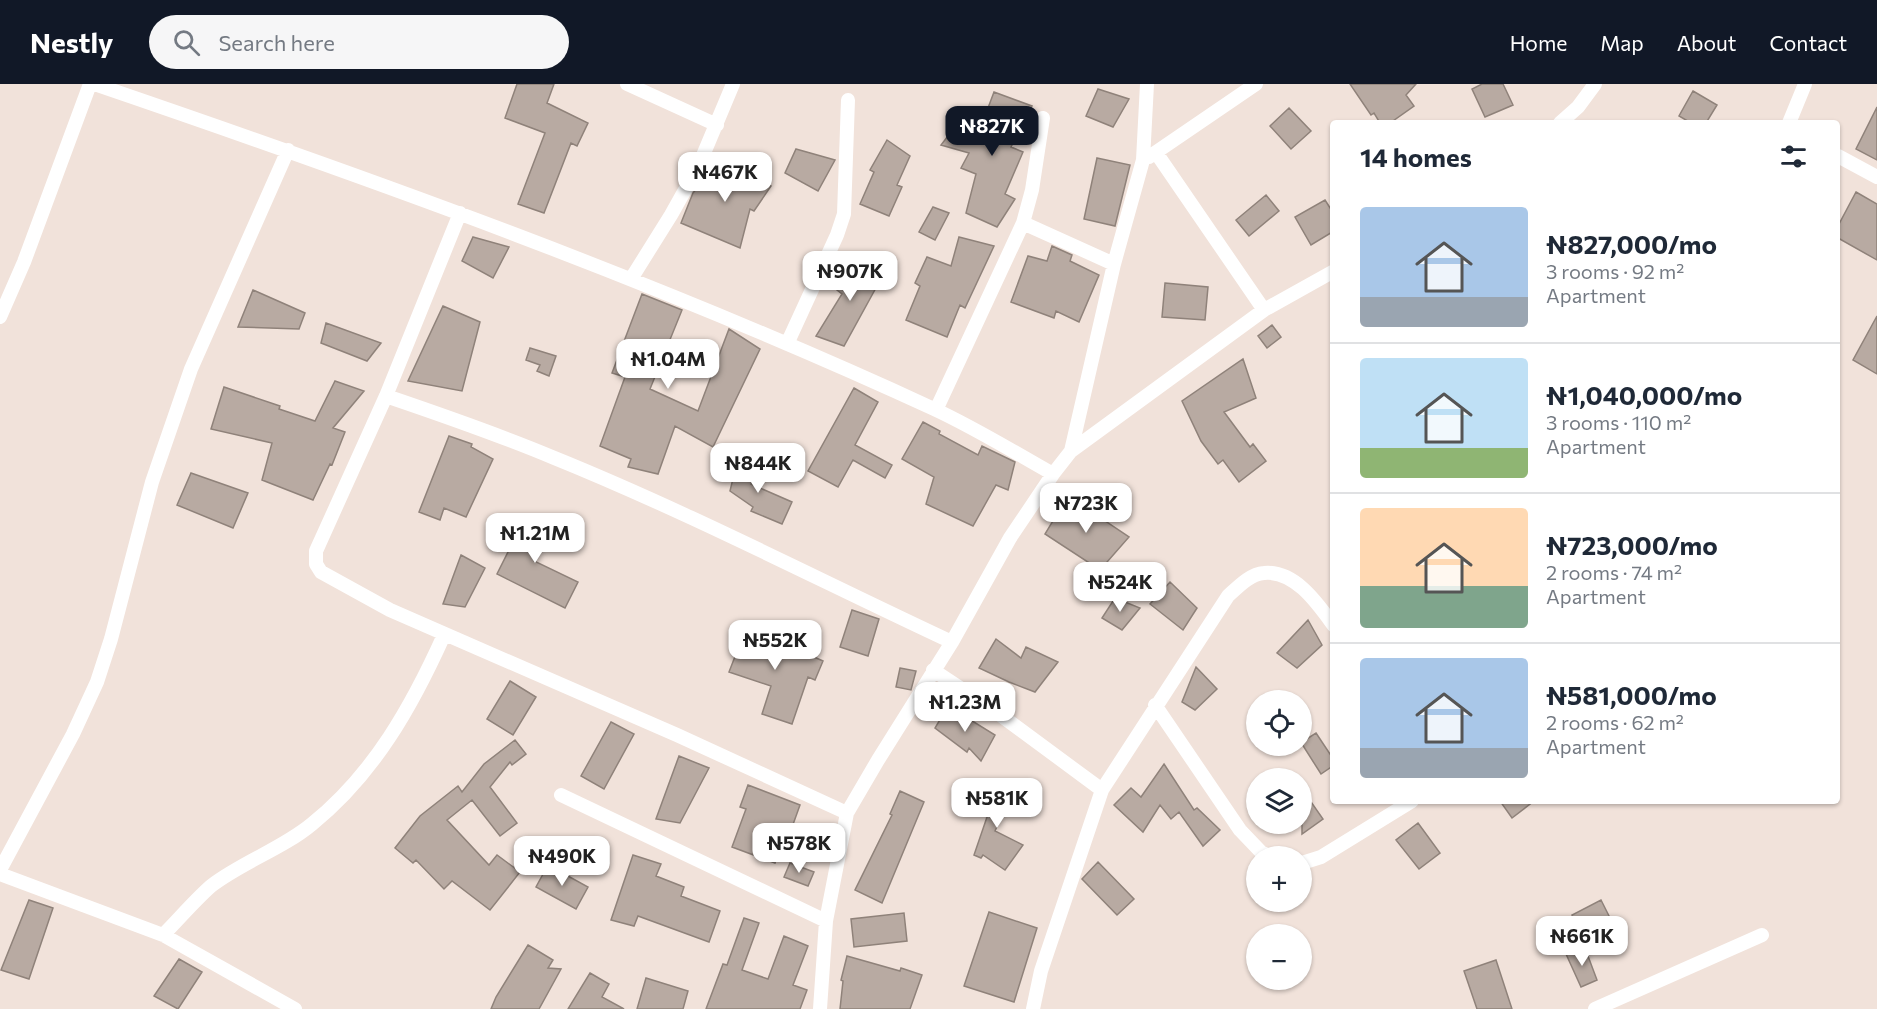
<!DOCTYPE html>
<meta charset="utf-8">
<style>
body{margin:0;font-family:Commissioner,sans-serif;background:#f6f6f7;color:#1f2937;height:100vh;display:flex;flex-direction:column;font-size:22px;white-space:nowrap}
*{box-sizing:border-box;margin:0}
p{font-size:20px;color:#747a83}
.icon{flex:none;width:33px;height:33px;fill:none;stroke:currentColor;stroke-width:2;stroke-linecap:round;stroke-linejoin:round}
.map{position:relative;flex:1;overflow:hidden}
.drawer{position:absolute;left:1330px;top:36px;width:510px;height:684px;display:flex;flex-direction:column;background:#fff;border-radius:6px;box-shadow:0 2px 4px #0004}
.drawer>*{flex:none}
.tools{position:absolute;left:1246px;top:606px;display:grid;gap:12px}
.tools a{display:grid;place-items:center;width:66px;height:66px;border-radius:50%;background:#fff;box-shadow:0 2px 4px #0004;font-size:30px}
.price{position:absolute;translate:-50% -51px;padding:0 14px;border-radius:12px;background:#fff;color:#222;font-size:20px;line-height:39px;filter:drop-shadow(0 2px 3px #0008)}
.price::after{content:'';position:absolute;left:50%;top:36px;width:18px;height:14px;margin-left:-9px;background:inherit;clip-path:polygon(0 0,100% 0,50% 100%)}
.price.active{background:#111827;color:#fff}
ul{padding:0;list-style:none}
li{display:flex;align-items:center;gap:18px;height:150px;padding:0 30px}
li+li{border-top:2px solid #e0e1e3}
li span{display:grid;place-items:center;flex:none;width:168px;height:120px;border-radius:6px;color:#555}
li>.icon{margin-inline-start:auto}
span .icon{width:72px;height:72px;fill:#fffc;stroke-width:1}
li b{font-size:26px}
h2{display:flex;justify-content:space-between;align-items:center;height:72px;padding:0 30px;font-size:26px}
header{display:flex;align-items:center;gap:36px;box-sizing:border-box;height:84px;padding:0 30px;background:#111827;color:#fff}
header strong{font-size:28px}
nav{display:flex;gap:33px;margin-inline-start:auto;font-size:21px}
.search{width:420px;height:54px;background:#f6f6f7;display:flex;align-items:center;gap:15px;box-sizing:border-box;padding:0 21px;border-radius:33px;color:#747a83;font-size:22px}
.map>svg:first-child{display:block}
.building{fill:#b8aaa2;stroke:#8f827a;stroke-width:1.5}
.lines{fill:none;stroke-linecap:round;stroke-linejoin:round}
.street{stroke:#fff;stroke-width:14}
</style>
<header>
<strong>Nestly</strong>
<div class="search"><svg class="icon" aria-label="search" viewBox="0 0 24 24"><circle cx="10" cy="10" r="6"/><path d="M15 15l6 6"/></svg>Search here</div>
<nav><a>Home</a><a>Map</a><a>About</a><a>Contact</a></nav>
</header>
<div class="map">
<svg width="1877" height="925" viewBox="0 0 1877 925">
<rect width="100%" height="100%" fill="#f1e2da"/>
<path class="building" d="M517 0H554L547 19 588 39 577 62 571 59 544 129 518 120 545 49 505 34Z
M1350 0H1416L1406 11 1414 22 1390 39H1380L1374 29 1371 31Z
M1482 0H1503L1513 21 1485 33 1472 5Z
M1098 5 1129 15 1113 43 1086 32Z
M1693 7 1717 21 1706 39H1691L1679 32Z
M994 8 1032 22 1011 63 1023 68 1005 110 1015 115 997 143 966 129 976 90 961 84 969 69 941 61 954 44 979 48Z
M1877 23V76L1856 65Z
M1289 24 1311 47 1291 65 1270 42Z
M887 56 910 72 897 101 902 103 889 132 860 120 874 88 870 86Z
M796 65 835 76 818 107 785 89Z
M722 74 771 102 754 127 750 125 740 164 681 139 693 109Z
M1097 74 1130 81 1115 142 1084 135Z
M1856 108 1877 120V176L1838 154V142Z
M1266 111 1279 127 1249 152 1236 136Z
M1325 116 1334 130V147L1311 161 1295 133Z
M933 123 949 129 935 156 919 148Z
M473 153 509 163 493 194 462 177Z
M959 153 994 162 965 224 960 221 947 253 906 236 920 202 915 199 927 173 951 182Z
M1052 162 1072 171 1070 177 1099 191 1079 238 1056 227 1054 234 1011 218 1028 172 1047 177Z
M855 173 883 191 844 262 816 252 842 210 837 206Z
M1165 199 1208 203 1205 236 1162 233Z
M253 206 305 229 299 245 238 243Z
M642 210 682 226 650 305 698 327 729 245 760 265 713 363 675 342 658 390 628 383 631 375 600 362 625 293 612 289Z
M443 222 480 238 462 307 408 297Z
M1877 232V290L1853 276Z
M326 239 381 259 367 277 321 259Z
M1272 241 1281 253 1267 264 1258 252Z
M530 264 556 272 549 292 537 287 540 281 526 276Z
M1243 275 1256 314 1224 328 1250 363 1253 360 1266 377 1239 398 1223 376 1218 380 1201 357 1182 317Z
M335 297 364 307 333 344 345 348 332 381 330 380 313 416 262 396 272 359 211 345 224 303 280 322 279 325 315 337Z
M854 304 878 318 855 361 892 381 885 394 853 376 838 403 808 387Z
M923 338 940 347 939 350 978 371 982 362 1015 378 1008 406 996 401 973 442 926 420 934 393 902 375Z
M449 352 472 360 471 363 493 375 466 433 444 424 440 436 419 428Z
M738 374 758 383 751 400 792 418 782 440 751 427 753 423 730 407Z
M191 389 248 409 233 444 177 421Z
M1068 412 1129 453 1100 486 1045 450Z
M522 432 551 442 534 477 578 498 565 524 497 490 514 456 509 454Z
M461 471 485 484 465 523 443 520Z
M1170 498 1197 524 1183 546 1150 520Z
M1115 514 1140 524 1122 546 1102 534Z
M852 526 879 535 868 572 840 563Z
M1308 536 1322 561 1297 584 1277 569Z
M748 539 777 552 775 556 823 577 815 596 808 593 792 640 762 630 771 602 729 588Z
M996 555 1021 574 1026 563 1058 578 1035 608 1009 598 979 584Z
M1196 583 1217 605 1195 626 1182 618Z
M900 584 916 587 911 606 896 603Z
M510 597 536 613 513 651 487 635Z
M948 622 995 651 981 677 969 664 967 668 935 644Z
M611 638 634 650 604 705 581 692Z
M1316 649 1334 676V681L1321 690 1302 660V658Z
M515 656 526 670 512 681 510 678 490 703 517 739 500 752 472 716 447 736 489 781 497 771 520 788 490 826 452 797 444 805 416 776 413 779 395 764 420 732 458 702 462 708 484 680Z
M679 672 709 684 680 739 656 735Z
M1164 680 1194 726 1197 724 1220 746 1203 762 1179 728 1171 735 1160 721 1143 748 1114 721 1131 704 1141 713Z
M999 695 1016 703 995 747 1023 761 1005 786 983 771 981 774 974 771 987 733 982 730Z
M748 701 800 721 791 746 788 744 775 779 732 763 746 725 740 723Z
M1302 705 1323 735 1302 750Z
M900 707 924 718 882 819 855 806 892 731 890 730Z
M1500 717H1534L1512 734Z
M1418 739 1440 769 1419 785 1396 756Z
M633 771 661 780 656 792 684 803 681 812 720 827 709 858 638 832 634 842 611 836Z
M1098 778 1134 815 1117 831 1082 795Z
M790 779 814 788 808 802 784 793Z
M548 781 588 803 576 825 536 803Z
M29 816 53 824 29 895 1 886Z
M1601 816 1611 836 1582 851 1572 831Z
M989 828 1037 844 1014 918 964 902Z
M904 829 907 857 854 863 851 835Z
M744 834 759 839 742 886 768 895 784 852 808 862 793 901 807 906 800 925H706L723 880 727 881Z
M528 861 553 876 548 884 561 885 539 925H491L496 913Z
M1585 864 1597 896 1581 903 1566 870Z
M847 872 900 887 901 884 922 891 910 925H840L843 897 841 896Z
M179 875 202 888 178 925 154 912Z
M1496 876 1512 925H1477L1464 887Z
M590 889 609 900 602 913 624 925H568Z
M646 894 688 907 683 925H637Z"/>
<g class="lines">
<path class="street" d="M94 0C378 97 661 199 934 325 975 344 1014 368 1053 390
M627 0 717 41
M1560 39 1578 23 1595 0
M1789 39 1805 0
M1157 70 1264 226
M1838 72 1877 93
M1149 73 1256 0
M460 129 386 312 316 467V480L321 488 390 526 677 651 847 729
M1023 139 1114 180
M631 195 671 131 699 81 733 0
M0 233 24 178 90 0
M787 260 837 151 844 130 848 16
M386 312C442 331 497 350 552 373 688 428 819 496 952 558
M936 326 1023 139 1032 106 1043 34
M1071 367 1114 180 1143 76 1147 0
M933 586 995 627 1102 706 1228 512C1238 503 1250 490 1264 489 1295 486 1318 520 1334 542
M1155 621 1240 746 1261 768 1269 772
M561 711 826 837
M1302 779 1321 773 1412 717
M0 786 73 650 97 598 111 555 152 398 191 285 288 66
M0 790 163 851 295 925
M163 851C179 835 194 817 211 802 242 778 282 765 312 740 374 690 412 622 444 551
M820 925 826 837 847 729 878 676 952 558 1010 454 1053 390 1071 367 1264 226 1334 187
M1033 925 1041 887 1102 706
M1595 925 1762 851"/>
</g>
</svg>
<div class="tools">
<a><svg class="icon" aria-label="locate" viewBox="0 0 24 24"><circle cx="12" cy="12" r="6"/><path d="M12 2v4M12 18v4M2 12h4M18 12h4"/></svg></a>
<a><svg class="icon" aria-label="layers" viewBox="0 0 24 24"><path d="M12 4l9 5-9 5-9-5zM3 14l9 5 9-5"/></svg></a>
<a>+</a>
<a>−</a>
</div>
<b class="price active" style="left:992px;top:73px">₦827K</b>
<b class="price" style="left:725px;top:119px">₦467K</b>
<b class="price" style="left:850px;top:218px">₦907K</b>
<b class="price" style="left:668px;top:306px">₦1.04M</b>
<b class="price" style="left:758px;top:410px">₦844K</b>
<b class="price" style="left:1086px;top:450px">₦723K</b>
<b class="price" style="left:535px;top:480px">₦1.21M</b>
<b class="price" style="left:1120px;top:529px">₦524K</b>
<b class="price" style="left:775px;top:587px">₦552K</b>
<b class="price" style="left:965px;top:649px">₦1.23M</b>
<b class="price" style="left:997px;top:745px">₦581K</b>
<b class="price" style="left:799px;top:790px">₦578K</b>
<b class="price" style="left:562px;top:803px">₦490K</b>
<b class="price" style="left:1582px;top:883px">₦661K</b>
<section class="drawer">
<h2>14 homes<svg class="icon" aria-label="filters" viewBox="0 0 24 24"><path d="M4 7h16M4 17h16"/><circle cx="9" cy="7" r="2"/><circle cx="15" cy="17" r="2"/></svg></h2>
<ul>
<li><span style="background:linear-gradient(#a9c7e8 75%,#9aa5b1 0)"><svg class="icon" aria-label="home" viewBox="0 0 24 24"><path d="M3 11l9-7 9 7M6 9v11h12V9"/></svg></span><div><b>₦827,000/mo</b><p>3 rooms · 92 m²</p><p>Apartment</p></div></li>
<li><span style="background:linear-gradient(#bfe0f5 75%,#8fb573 0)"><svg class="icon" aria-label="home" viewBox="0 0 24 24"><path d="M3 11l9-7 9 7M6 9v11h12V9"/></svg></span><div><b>₦1,040,000/mo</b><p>3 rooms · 110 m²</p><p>Apartment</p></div></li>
<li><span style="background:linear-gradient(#ffd9b3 65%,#7fa58c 0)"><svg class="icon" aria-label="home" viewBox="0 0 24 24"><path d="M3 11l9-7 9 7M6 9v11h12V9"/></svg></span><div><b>₦723,000/mo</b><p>2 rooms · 74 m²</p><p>Apartment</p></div></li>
<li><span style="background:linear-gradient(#a9c7e8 75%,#9aa5b1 0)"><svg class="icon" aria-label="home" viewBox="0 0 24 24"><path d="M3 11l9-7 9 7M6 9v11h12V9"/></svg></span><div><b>₦581,000/mo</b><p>2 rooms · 62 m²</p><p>Apartment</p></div></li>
</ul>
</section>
</div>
